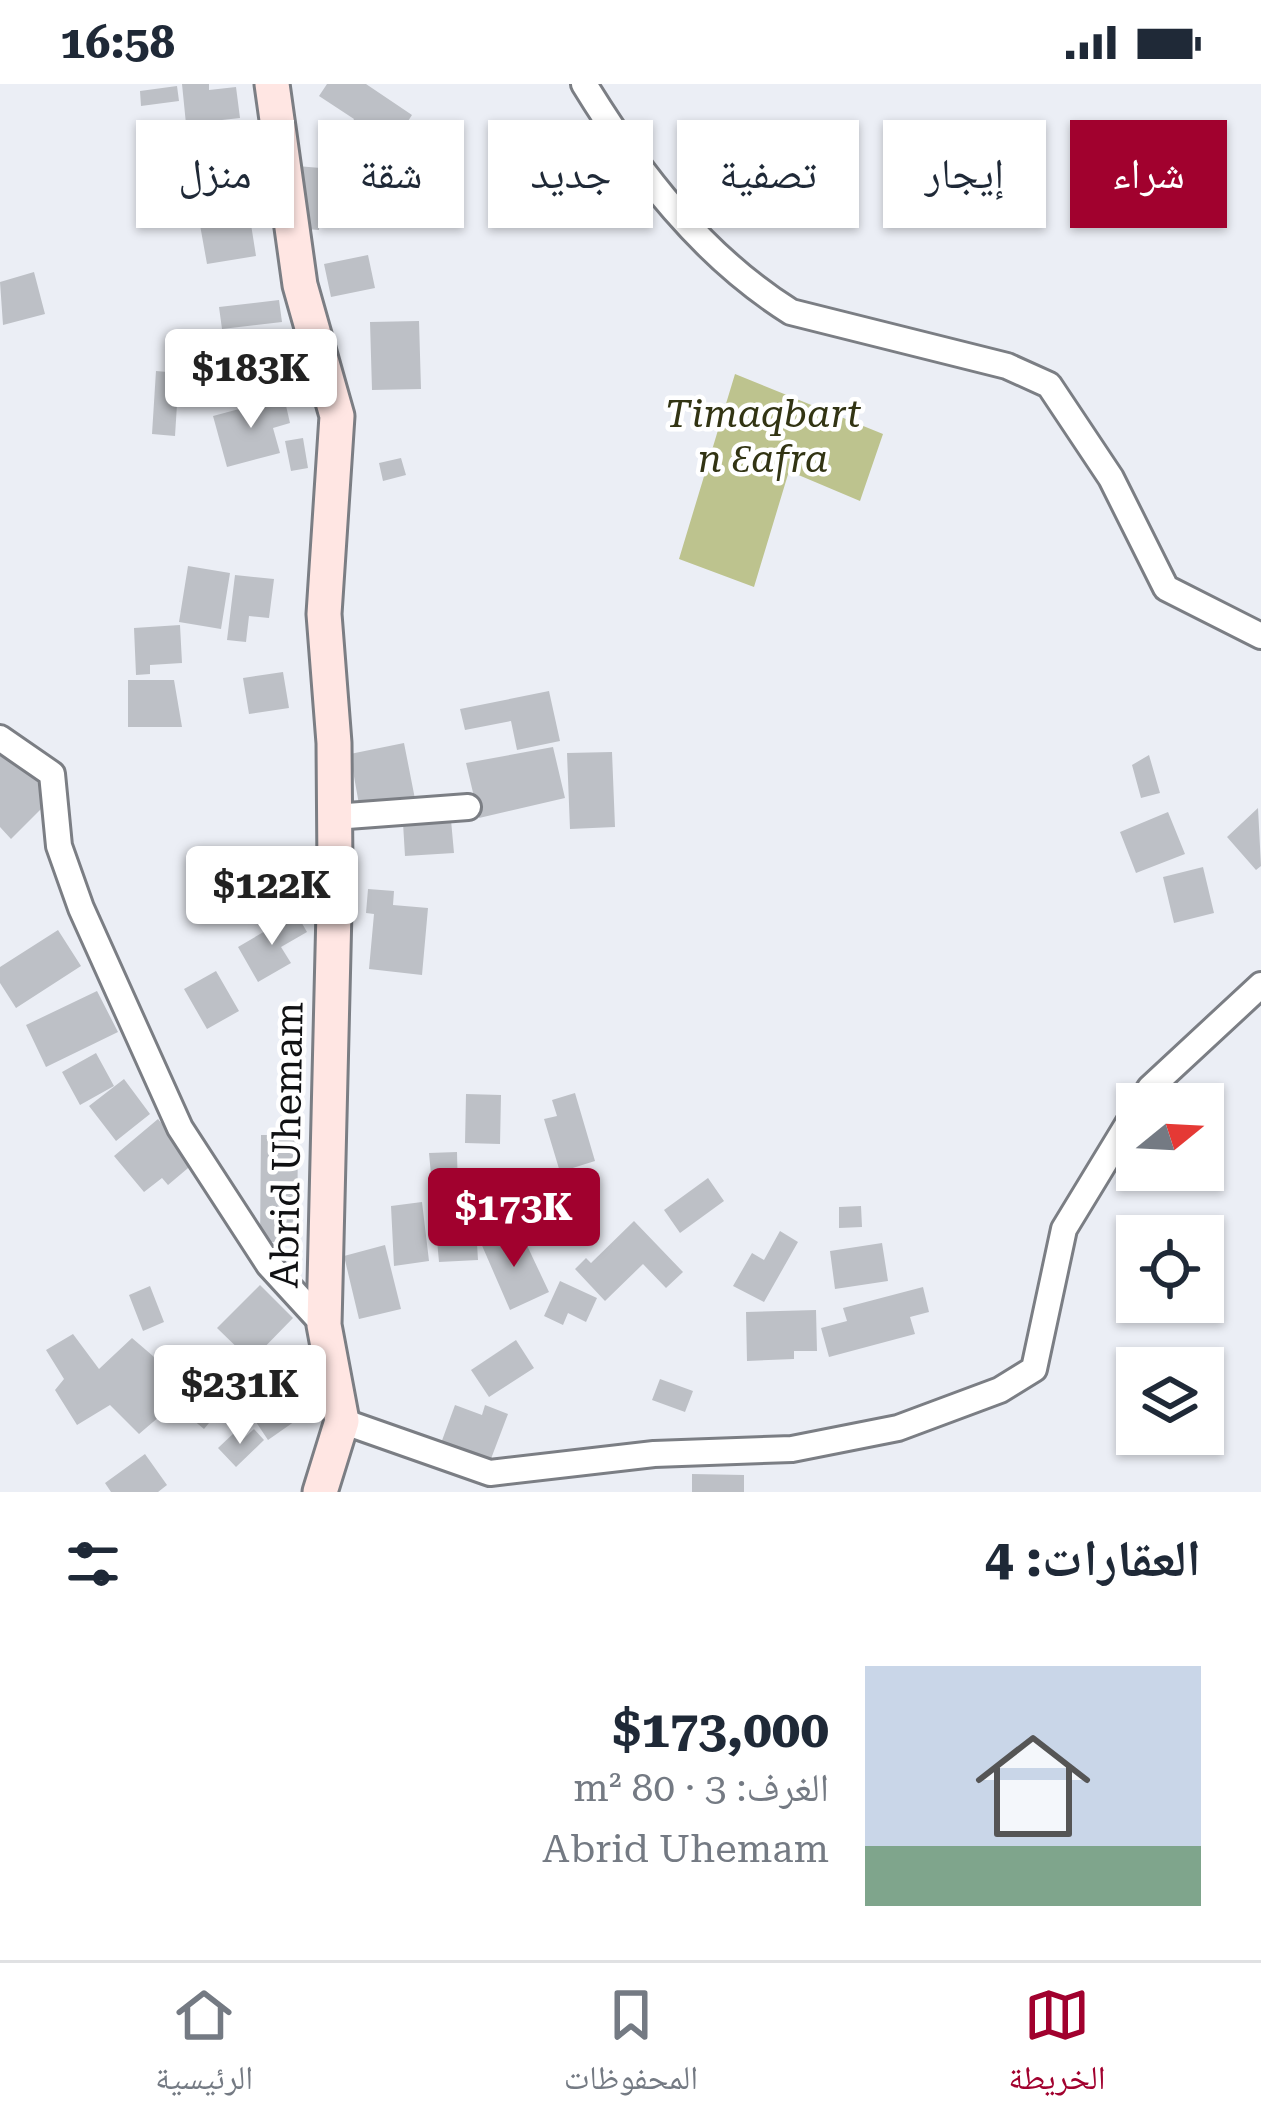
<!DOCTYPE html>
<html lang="ar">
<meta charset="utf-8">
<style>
body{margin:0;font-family:"Roboto Serif","Noto Naskh Arabic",serif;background:#f6f6f7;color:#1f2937;direction:rtl;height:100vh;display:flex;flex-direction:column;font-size:45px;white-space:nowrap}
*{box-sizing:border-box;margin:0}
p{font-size:39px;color:#747a83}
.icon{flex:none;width:66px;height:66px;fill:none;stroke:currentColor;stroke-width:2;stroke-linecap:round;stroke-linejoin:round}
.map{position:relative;height:1408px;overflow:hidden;direction:ltr}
.drawer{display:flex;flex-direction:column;background:#fff;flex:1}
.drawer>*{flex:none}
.top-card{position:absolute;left:36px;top:36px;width:1191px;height:108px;direction:rtl;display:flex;gap:24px}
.needle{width:78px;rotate:72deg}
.controls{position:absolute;left:1116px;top:999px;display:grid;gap:24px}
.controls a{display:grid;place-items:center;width:108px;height:108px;border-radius:0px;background:#fff;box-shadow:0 3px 9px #0004;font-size:60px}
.price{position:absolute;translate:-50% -102px;padding:0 27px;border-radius:12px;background:#fff;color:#222;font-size:39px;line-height:78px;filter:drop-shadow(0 3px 6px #0008)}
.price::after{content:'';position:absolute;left:50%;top:72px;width:36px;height:27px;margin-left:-18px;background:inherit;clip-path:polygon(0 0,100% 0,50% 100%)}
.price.selected{background:#a1012e;color:#fff}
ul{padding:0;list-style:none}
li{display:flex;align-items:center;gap:36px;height:300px;padding:0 60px}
li span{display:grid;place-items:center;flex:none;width:336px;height:240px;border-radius:0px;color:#555}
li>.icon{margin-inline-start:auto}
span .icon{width:144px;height:144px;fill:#fffc;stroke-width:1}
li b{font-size:51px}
h2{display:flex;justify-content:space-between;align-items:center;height:144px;padding:0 60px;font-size:51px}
.chip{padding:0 42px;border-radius:0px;background:#fff;box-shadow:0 3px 9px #0004;font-size:42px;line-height:108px}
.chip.selected{background:#a1012e;color:#fff}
.status{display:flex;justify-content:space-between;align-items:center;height:84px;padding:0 60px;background:#fff;direction:ltr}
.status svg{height:33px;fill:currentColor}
.menu{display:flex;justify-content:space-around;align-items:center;height:168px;border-top:3px solid #e0e1e3;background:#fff;font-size:33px;color:#747a83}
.menu a{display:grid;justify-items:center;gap:6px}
.menu .selected{color:#a1012e}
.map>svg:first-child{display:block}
.green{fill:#bdc38e}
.building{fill:#bdc0c6}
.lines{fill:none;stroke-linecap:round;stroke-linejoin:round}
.street-casing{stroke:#7b7e84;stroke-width:30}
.secondary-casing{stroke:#7b7e84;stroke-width:39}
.street{stroke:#fff;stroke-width:24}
.secondary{stroke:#ffe6e3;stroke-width:33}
.labels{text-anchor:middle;stroke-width:9;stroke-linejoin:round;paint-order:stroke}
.park-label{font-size:39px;font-style:italic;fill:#323413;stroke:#fff}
.street-label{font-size:39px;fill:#101113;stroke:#fff}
</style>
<div class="status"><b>16:58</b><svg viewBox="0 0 49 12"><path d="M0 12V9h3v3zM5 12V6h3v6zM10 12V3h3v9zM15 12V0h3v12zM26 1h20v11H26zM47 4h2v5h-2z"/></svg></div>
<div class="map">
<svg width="1261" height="1408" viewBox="0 0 1261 1408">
<rect width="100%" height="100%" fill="#ebeef5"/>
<path class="green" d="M735 290 883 350 860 417 789 387 754 503 679 475Z"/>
<path class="building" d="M182 0H209V6L236 3 240 34 186 40Z
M327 0H366L412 31 381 79 368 70 358 85 336 70 354 35 319 12Z
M177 2 179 17 141 22 140 7Z
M244 44 250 80 193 89 187 53Z
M297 82 344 86 342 119 321 118 319 146 292 144Z
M250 134 256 172 207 180 200 141Z
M368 171 375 204 331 213 324 180Z
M34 188 45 230 3 241 0 198Z
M279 216 282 238 222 245 219 223Z
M419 237 421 305 372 306 370 238Z
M297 270 308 312 294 316 284 274Z
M156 287 179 289 175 352 152 350Z
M284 313 290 339 273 344 280 369 227 383 213 332Z
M303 354 308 384 291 387 285 357Z
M401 374 406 391 383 397 379 379Z
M188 482 230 489 221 545 179 538Z
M235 491 274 495 269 534 249 532 246 558 227 556Z
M180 541 182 579 150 581V590L136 591 134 544Z
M283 588 289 624 249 630 243 594Z
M128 596H174L182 643H128Z
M549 607 560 657 517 666 511 637 465 646 460 625Z
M0 659 53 713 11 755 0 743Z
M404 659 415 715 360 726 350 670Z
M553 663 565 714 479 734 466 679Z
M612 668 615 743 570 745 567 669Z
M1149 671 1160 709 1141 714 1132 681Z
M1258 724 1261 782 1256 786 1227 753Z
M1168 728 1185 770 1136 789 1120 748Z
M451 736 454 769 405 772 403 739Z
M1203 783 1214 829 1174 839 1163 793Z
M368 805 394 807 393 821 428 824 422 891 369 885 374 830 366 829Z
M296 829 307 848 281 863 291 879 258 898 238 863Z
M58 846 81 882 16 924 0 899V883Z
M216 887 239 927 207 945 184 905Z
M97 907 118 948 46 983 26 941Z
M96 969 114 1002 80 1021 62 988Z
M124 995 150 1030 116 1057 89 1022Z
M575 1009 595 1077 560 1088 544 1035 557 1032 552 1016Z
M466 1010 501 1011 500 1060 465 1059Z
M158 1035 194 1079 168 1101 162 1094 144 1108 114 1072Z
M261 1051H298L297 1158H260Z
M457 1068 458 1111 474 1110 478 1176 439 1178 429 1069Z
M708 1094 724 1117 680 1149 664 1126Z
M422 1118 429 1177 394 1182 391 1122Z
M861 1122 862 1143 839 1144V1123Z
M634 1137 683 1188 666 1204 643 1180 605 1217 575 1185 586 1174 591 1179Z
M490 1143 501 1163 523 1153 549 1208 510 1226 477 1150Z
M780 1147 798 1158 764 1218 733 1202 752 1169 764 1176Z
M882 1159 888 1197 835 1205 830 1167Z
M385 1161 401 1225 359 1235 344 1172Z
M560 1197 597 1214 586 1238 568 1229 563 1241 544 1232Z
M260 1201 293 1234 251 1277 217 1244Z
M150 1202 164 1238 143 1247 129 1211Z
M923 1203 929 1228 910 1233 915 1250 829 1273 821 1244 847 1237 843 1224Z
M816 1226 817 1267H794V1275L747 1277 746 1228Z
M73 1250 99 1285 132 1254 153 1272 170 1299 188 1289 219 1327 204 1345 174 1320 139 1350 110 1321 77 1341 55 1306 64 1295 46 1266Z
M516 1256 534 1284 489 1313 471 1286Z
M285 1283 301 1308 286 1318 298 1335 268 1356 240 1314Z
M660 1295 693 1307 685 1328 652 1316Z
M455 1321 482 1331 485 1321 508 1330 489 1380 440 1362Z
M254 1345 264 1356 236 1383 218 1364 235 1348 242 1356Z
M145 1370 167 1401 158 1408H111L105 1399Z
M692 1390 744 1391V1408H692Z"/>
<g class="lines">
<g class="street-casing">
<path id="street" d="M584 0C638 88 702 172 791 228L1007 282 1049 301 1111 394 1166 504 1261 552
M0 654 52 690 59 762 81 824 180 1044 269 1181 324 1241
M334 733 468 723
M1140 1020 1150 1004 1261 901
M342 1337 490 1389 654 1370 792 1365 898 1344 1000 1306 1034 1285 1064 1145 1137 1025"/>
</g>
<g class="secondary-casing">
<path id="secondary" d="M272 0 300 201 337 332 324 530 334 659 335 785 324 1241 342 1337 320 1408"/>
</g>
<use href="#street" class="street"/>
<use href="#secondary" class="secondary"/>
</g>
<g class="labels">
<g class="park-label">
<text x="763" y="343">Timaqbart<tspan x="763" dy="45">n Ɛafra</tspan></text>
</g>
<g class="street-label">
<text transform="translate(286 1061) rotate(-89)" y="14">Abrid Uhemam</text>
</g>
</g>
</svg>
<div class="controls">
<a><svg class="needle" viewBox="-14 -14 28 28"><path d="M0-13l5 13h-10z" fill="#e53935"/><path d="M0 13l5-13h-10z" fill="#747a83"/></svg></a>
<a><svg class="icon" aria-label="locate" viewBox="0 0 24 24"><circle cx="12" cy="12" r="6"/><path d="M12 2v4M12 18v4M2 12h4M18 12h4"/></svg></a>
<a><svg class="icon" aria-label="layers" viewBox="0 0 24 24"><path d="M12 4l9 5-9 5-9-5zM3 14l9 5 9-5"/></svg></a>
</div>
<b class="price" style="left:251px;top:347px">$183K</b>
<b class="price" style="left:272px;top:864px">$122K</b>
<b class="price selected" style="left:514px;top:1186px">$173K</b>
<b class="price" style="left:240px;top:1363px">$231K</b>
<div class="top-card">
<a class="chip selected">شراء</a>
<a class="chip">إيجار</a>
<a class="chip">تصفية</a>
<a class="chip">جديد</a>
<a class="chip">شقة</a>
<a class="chip">منزل</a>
</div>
</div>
<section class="drawer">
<h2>العقارات: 4<svg class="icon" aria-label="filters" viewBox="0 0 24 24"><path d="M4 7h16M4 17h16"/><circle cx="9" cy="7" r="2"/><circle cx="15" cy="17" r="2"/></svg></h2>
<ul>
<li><span style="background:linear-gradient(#c9d6e8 75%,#7fa58c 0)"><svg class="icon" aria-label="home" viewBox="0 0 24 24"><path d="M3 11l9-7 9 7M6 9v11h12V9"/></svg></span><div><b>$173,000</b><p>الغرف: 3 · 80 m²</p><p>Abrid Uhemam</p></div></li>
</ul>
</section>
<nav class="menu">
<a class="selected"><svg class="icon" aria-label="map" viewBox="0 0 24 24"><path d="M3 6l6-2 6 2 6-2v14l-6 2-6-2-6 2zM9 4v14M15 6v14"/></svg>الخريطة</a>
<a><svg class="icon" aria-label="saved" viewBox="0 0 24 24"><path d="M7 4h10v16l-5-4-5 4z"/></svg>المحفوظات</a>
<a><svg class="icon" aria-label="home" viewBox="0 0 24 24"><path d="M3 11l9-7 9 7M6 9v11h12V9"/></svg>الرئيسية</a>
</nav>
